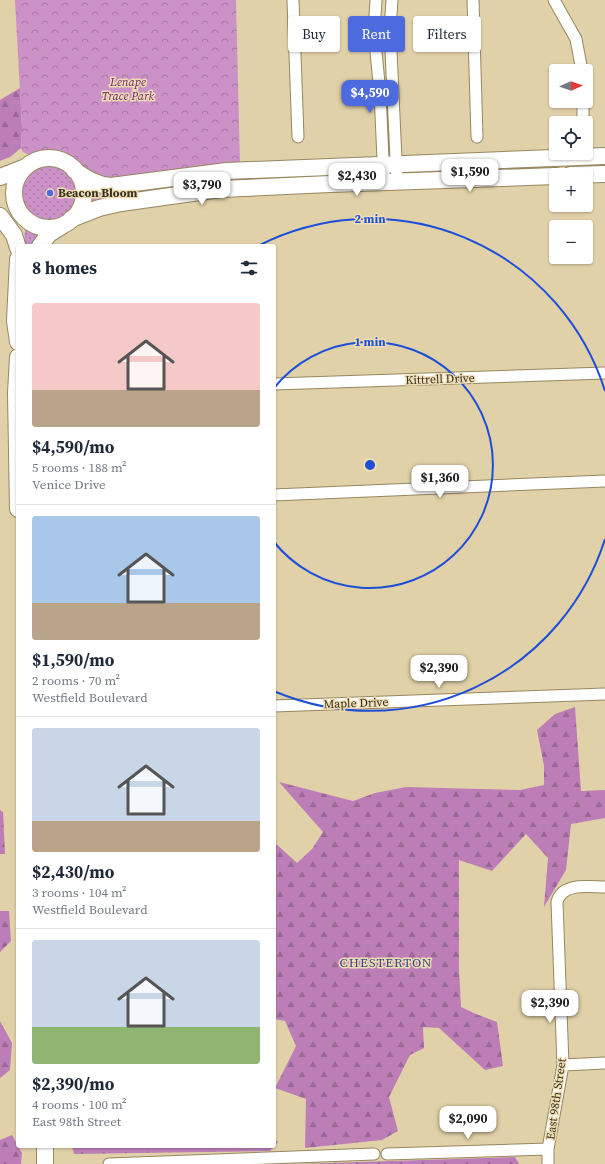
<!DOCTYPE html>
<meta charset="utf-8">
<style>
body{margin:0;font-family:"Source Serif 4",serif;background:#f2f2f3;color:#1f2937;height:100vh;display:flex;flex-direction:column;font-size:15px;white-space:nowrap}
*{box-sizing:border-box;margin:0}
p{font-size:13px;color:#747a83}
.icon{flex:none;width:22px;height:22px;fill:none;stroke:currentColor;stroke-width:2;stroke-linecap:round;stroke-linejoin:round}
.map{position:relative;flex:1;overflow:hidden}
.side{position:absolute;left:16px;top:244px;width:260px;height:904px;display:flex;flex-direction:column;background:#fff;border-radius:4px;box-shadow:0 1px 3px #0004}
.side>*{flex:none}
.top-card{position:absolute;left:288px;top:16px;width:257px;height:36px;display:flex;gap:8px}
.needle{width:26px;rotate:88deg}
.controls{position:absolute;left:549px;top:64px;display:grid;gap:8px}
.controls a{display:grid;place-items:center;width:44px;height:44px;border-radius:4px;background:#fff;box-shadow:0 1px 3px #0004;font-size:20px}
.price{position:absolute;translate:-50% -34px;padding:0 9px;border-radius:8px;background:#fff;color:#222;font-size:13px;line-height:26px;filter:drop-shadow(0 1px 2px #0008)}
.price::after{content:'';position:absolute;left:50%;top:24px;width:12px;height:9px;margin-left:-6px;background:inherit;clip-path:polygon(0 0,100% 0,50% 100%)}
.price.current{background:#4d6ade;color:#fff}
ul{padding:0;list-style:none}
li{display:grid;align-content:center;gap:8px;height:212px;padding:0 16px}
li+li{border-top:1px solid #e0e1e3}
li span{display:grid;place-items:center;height:124px;border-radius:4px;color:#555}
li>.icon{margin-inline-start:auto}
span .icon{width:72px;height:72px;fill:#fffc;stroke-width:1}
li b{font-size:17px}
h2{display:flex;justify-content:space-between;align-items:center;height:48px;padding:0 16px;font-size:17px}
.chip{padding:0 14px;border-radius:4px;background:#fff;box-shadow:0 1px 3px #0004;font-size:14px;line-height:36px}
.chip.current{background:#4d6ade;color:#fff}
.map>svg:first-child{display:block}
.grass{fill:url(#grass-dots)}
.forest{fill:url(#forest-firs)}
.park{fill:url(#park-crowns)}
.lines{fill:none;stroke-linecap:round;stroke-linejoin:round}
.minor-casing{stroke:#968760;stroke-width:13}
.secondary-casing{stroke:#968760;stroke-width:18}
.minor{stroke:#fff;stroke-width:11}
.secondary{stroke:#fff;stroke-width:16}
.ring{fill:none;stroke:#1d4ed8;stroke-width:2}
.poi-dot{fill:#4d6ade;stroke:#efdeb5;stroke-width:1.5}
.labels{text-anchor:middle;stroke-width:3;stroke-linejoin:round;paint-order:stroke}
.park-label{font-size:12px;font-style:italic;fill:#6b1f68;stroke:#efdeb5}
.poi-label{font-size:12px;font-weight:bold;fill:#363020;stroke:#efdeb5;text-anchor:start}
.street-label{font-size:12px;fill:#363020;stroke:#efdeb5}
.neighbourhood-label{font-size:13px;letter-spacing:1px;fill:#354681;stroke:#efdeb5}
.centre{fill:#1d4ed8;stroke:#efdeb5;stroke-width:2}
.ring-label{font-size:12px;text-anchor:middle;font-weight:bold;fill:#1d4ed8;stroke:#efdeb5;stroke-width:3;stroke-linejoin:round;paint-order:stroke}
</style>
<div class="map">
<svg width="605" height="1164" viewBox="0 0 605 1164">
<defs>
<pattern id="grass-dots" width="8" height="8" patternUnits="userSpaceOnUse"><rect width="8" height="8" fill="#cc92c7"/><path d="M2 2h.1M6 6h.1" fill="none" stroke="#a678a1" stroke-width="1.8" stroke-linecap="round"/></pattern>
<pattern id="forest-firs" width="22" height="20" patternUnits="userSpaceOnUse"><rect width="22" height="20" fill="#bd7eb8"/><path d="M5 1l3.5 6h-7zM16 11l3.5 6h-7z" fill="#9a6895"/></pattern>
<pattern id="park-crowns" width="20" height="18" patternUnits="userSpaceOnUse"><rect width="20" height="18" fill="#cc92c7"/><path d="M2 6a3 3 0 1 1 6 0M12 15a3 3 0 1 1 6 0" fill="none" stroke="#a678a1"/></pattern>
</defs>
<rect width="100%" height="100%" fill="#e1d1a8"/>
<path class="grass" d="M22 193a27 27 0 1 1 54 0a27 27 0 1 1-54 0Z
M323 173 283 180 107 200V191L210 177Z
M90 188 102 191 103 201 88 205Z
M25 227 42 233 34 246H24Z"/>
<path class="forest" d="M20 88 22 128 21 148 10 157 0 161V100Z
M575 707 581 791 605 790V818L571 824 566 870 544 907 548 858 526 834 492 871 459 860V969L461 1007 476 1014 497 1022 503 1066 485 1070 439 1028 423 1027 424 1048 410 1055 389 1097 398 1131 382 1140 305 1148 306 1099 275 1088 296 1046 285 1021 274 1019V842L297 863 312 849 323 832 279 782 353 801 375 793 406 787 520 790 544 785V766L537 730 555 714Z
M0 810 3 812 5 854H0Z
M0 911H9L11 941 0 952Z
M0 1021 12 1043 10 1070 0 1078Z
M12 1135 22 1153 21 1164H0V1140Z
M274 1139 278 1142 270 1151 74 1154 72 1146H274Z
M515 1157 519 1164H297Z"/>
<path class="park" d="M15 0H236L240 164 107 181 65 156 46 152 31 156 23 152 21 148 22 128Z"/>
<g class="lines">
<g class="minor-casing">
<path id="minor" d="M293 0 298 137
M376 0 374 32 380 93 384 181
M392 0 390 29 397 181
M473 0 477 137
M554 0 576 39 582 71
M583 101V123
M274 384 605 373
M274 495 605 481
M274 706 605 694
M563 1065 605 1063
M387 1154 548 1149
M109 1164 374 1154
M548 1164V1149L563 1065 557 902C562 882 589 887 605 887"/>
</g>
<g class="secondary-casing">
<path id="secondary" d="M14 193a35 35 0 1 1 70 0a35 35 0 1 1-70 0Z
M74 170C86 178 96 185 111 186L227 171 605 156
M570 175 605 174
M0 177 26 167
M0 216 14 235 18 248
M71 219 99 208 121 203 221 189 330 184 556 176
M40 246 49 234 62 226
M18 259 15 321 18 342
M18 357 16 393 18 509
M45 1146V1164"/>
</g>
<use href="#minor" class="minor"/>
<use href="#secondary" class="secondary"/>
</g>
<g class="ring">
<path d="M274 388A123 123 0 1 1 274 542"/>
<path d="M605 539A246 246 0 0 1 276 692M258 246A246 246 0 0 1 605 391"/>
</g>
<circle class="poi-dot" cx="50" cy="193" r="4"/>
<g class="labels">
<g class="park-label">
<text x="128" y="86">Lenape<tspan x="128" dy="14">Trace Park</tspan></text>
</g>
<g class="poi-label">
<text x="58" y="197">Beacon Bloom</text>
</g>
<g class="street-label">
<text transform="translate(440 379) rotate(-2)" y="4">Kittrell Drive</text>
<text transform="translate(356 703) rotate(-2)" y="4">Maple Drive</text>
<text transform="translate(556 1099) rotate(-82)" y="4">East 98th Street</text>
</g>
<g class="neighbourhood-label">
<text x="386" y="967">CHESTERTON</text>
</g>
</g>
<circle cx="370" cy="465" r="6" class="centre"/>
<g class="ring-label">
<text x="370" y="223">2 min</text>
<text x="370" y="346">1 min</text>
</g>
</svg>
<div class="controls">
<a><svg class="needle" viewBox="-14 -14 28 28"><path d="M0-13l5 13h-10z" fill="#e53935"/><path d="M0 13l5-13h-10z" fill="#747a83"/></svg></a>
<a><svg class="icon" aria-label="locate" viewBox="0 0 24 24"><circle cx="12" cy="12" r="6"/><path d="M12 2v4M12 18v4M2 12h4M18 12h4"/></svg></a>
<a>+</a>
<a>−</a>
</div>
<b class="price current" style="left:370px;top:114px">$4,590</b>
<b class="price" style="left:470px;top:193px">$1,590</b>
<b class="price" style="left:357px;top:197px">$2,430</b>
<b class="price" style="left:202px;top:206px">$3,790</b>
<b class="price" style="left:440px;top:499px">$1,360</b>
<b class="price" style="left:439px;top:689px">$2,390</b>
<b class="price" style="left:550px;top:1024px">$2,390</b>
<b class="price" style="left:468px;top:1140px">$2,090</b>
<div class="top-card">
<a class="chip">Buy</a>
<a class="chip current">Rent</a>
<a class="chip">Filters</a>
</div>
<section class="side">
<h2>8 homes<svg class="icon" aria-label="filters" viewBox="0 0 24 24"><path d="M4 7h16M4 17h16"/><circle cx="9" cy="7" r="2"/><circle cx="15" cy="17" r="2"/></svg></h2>
<ul>
<li><span style="background:linear-gradient(#f6c9c9 70%,#b9a48a 0)"><svg class="icon" aria-label="home" viewBox="0 0 24 24"><path d="M3 11l9-7 9 7M6 9v11h12V9"/></svg></span><div><b>$4,590/mo</b><p>5 rooms · 188 m²</p><p>Venice Drive</p></div></li>
<li><span style="background:linear-gradient(#a9c7e8 70%,#b9a48a 0)"><svg class="icon" aria-label="home" viewBox="0 0 24 24"><path d="M3 11l9-7 9 7M6 9v11h12V9"/></svg></span><div><b>$1,590/mo</b><p>2 rooms · 70 m²</p><p>Westfield Boulevard</p></div></li>
<li><span style="background:linear-gradient(#c9d6e8 75%,#b9a48a 0)"><svg class="icon" aria-label="home" viewBox="0 0 24 24"><path d="M3 11l9-7 9 7M6 9v11h12V9"/></svg></span><div><b>$2,430/mo</b><p>3 rooms · 104 m²</p><p>Westfield Boulevard</p></div></li>
<li><span style="background:linear-gradient(#c9d6e8 70%,#8fb573 0)"><svg class="icon" aria-label="home" viewBox="0 0 24 24"><path d="M3 11l9-7 9 7M6 9v11h12V9"/></svg></span><div><b>$2,390/mo</b><p>4 rooms · 100 m²</p><p>East 98th Street</p></div></li>
</ul>
</section>
</div>
